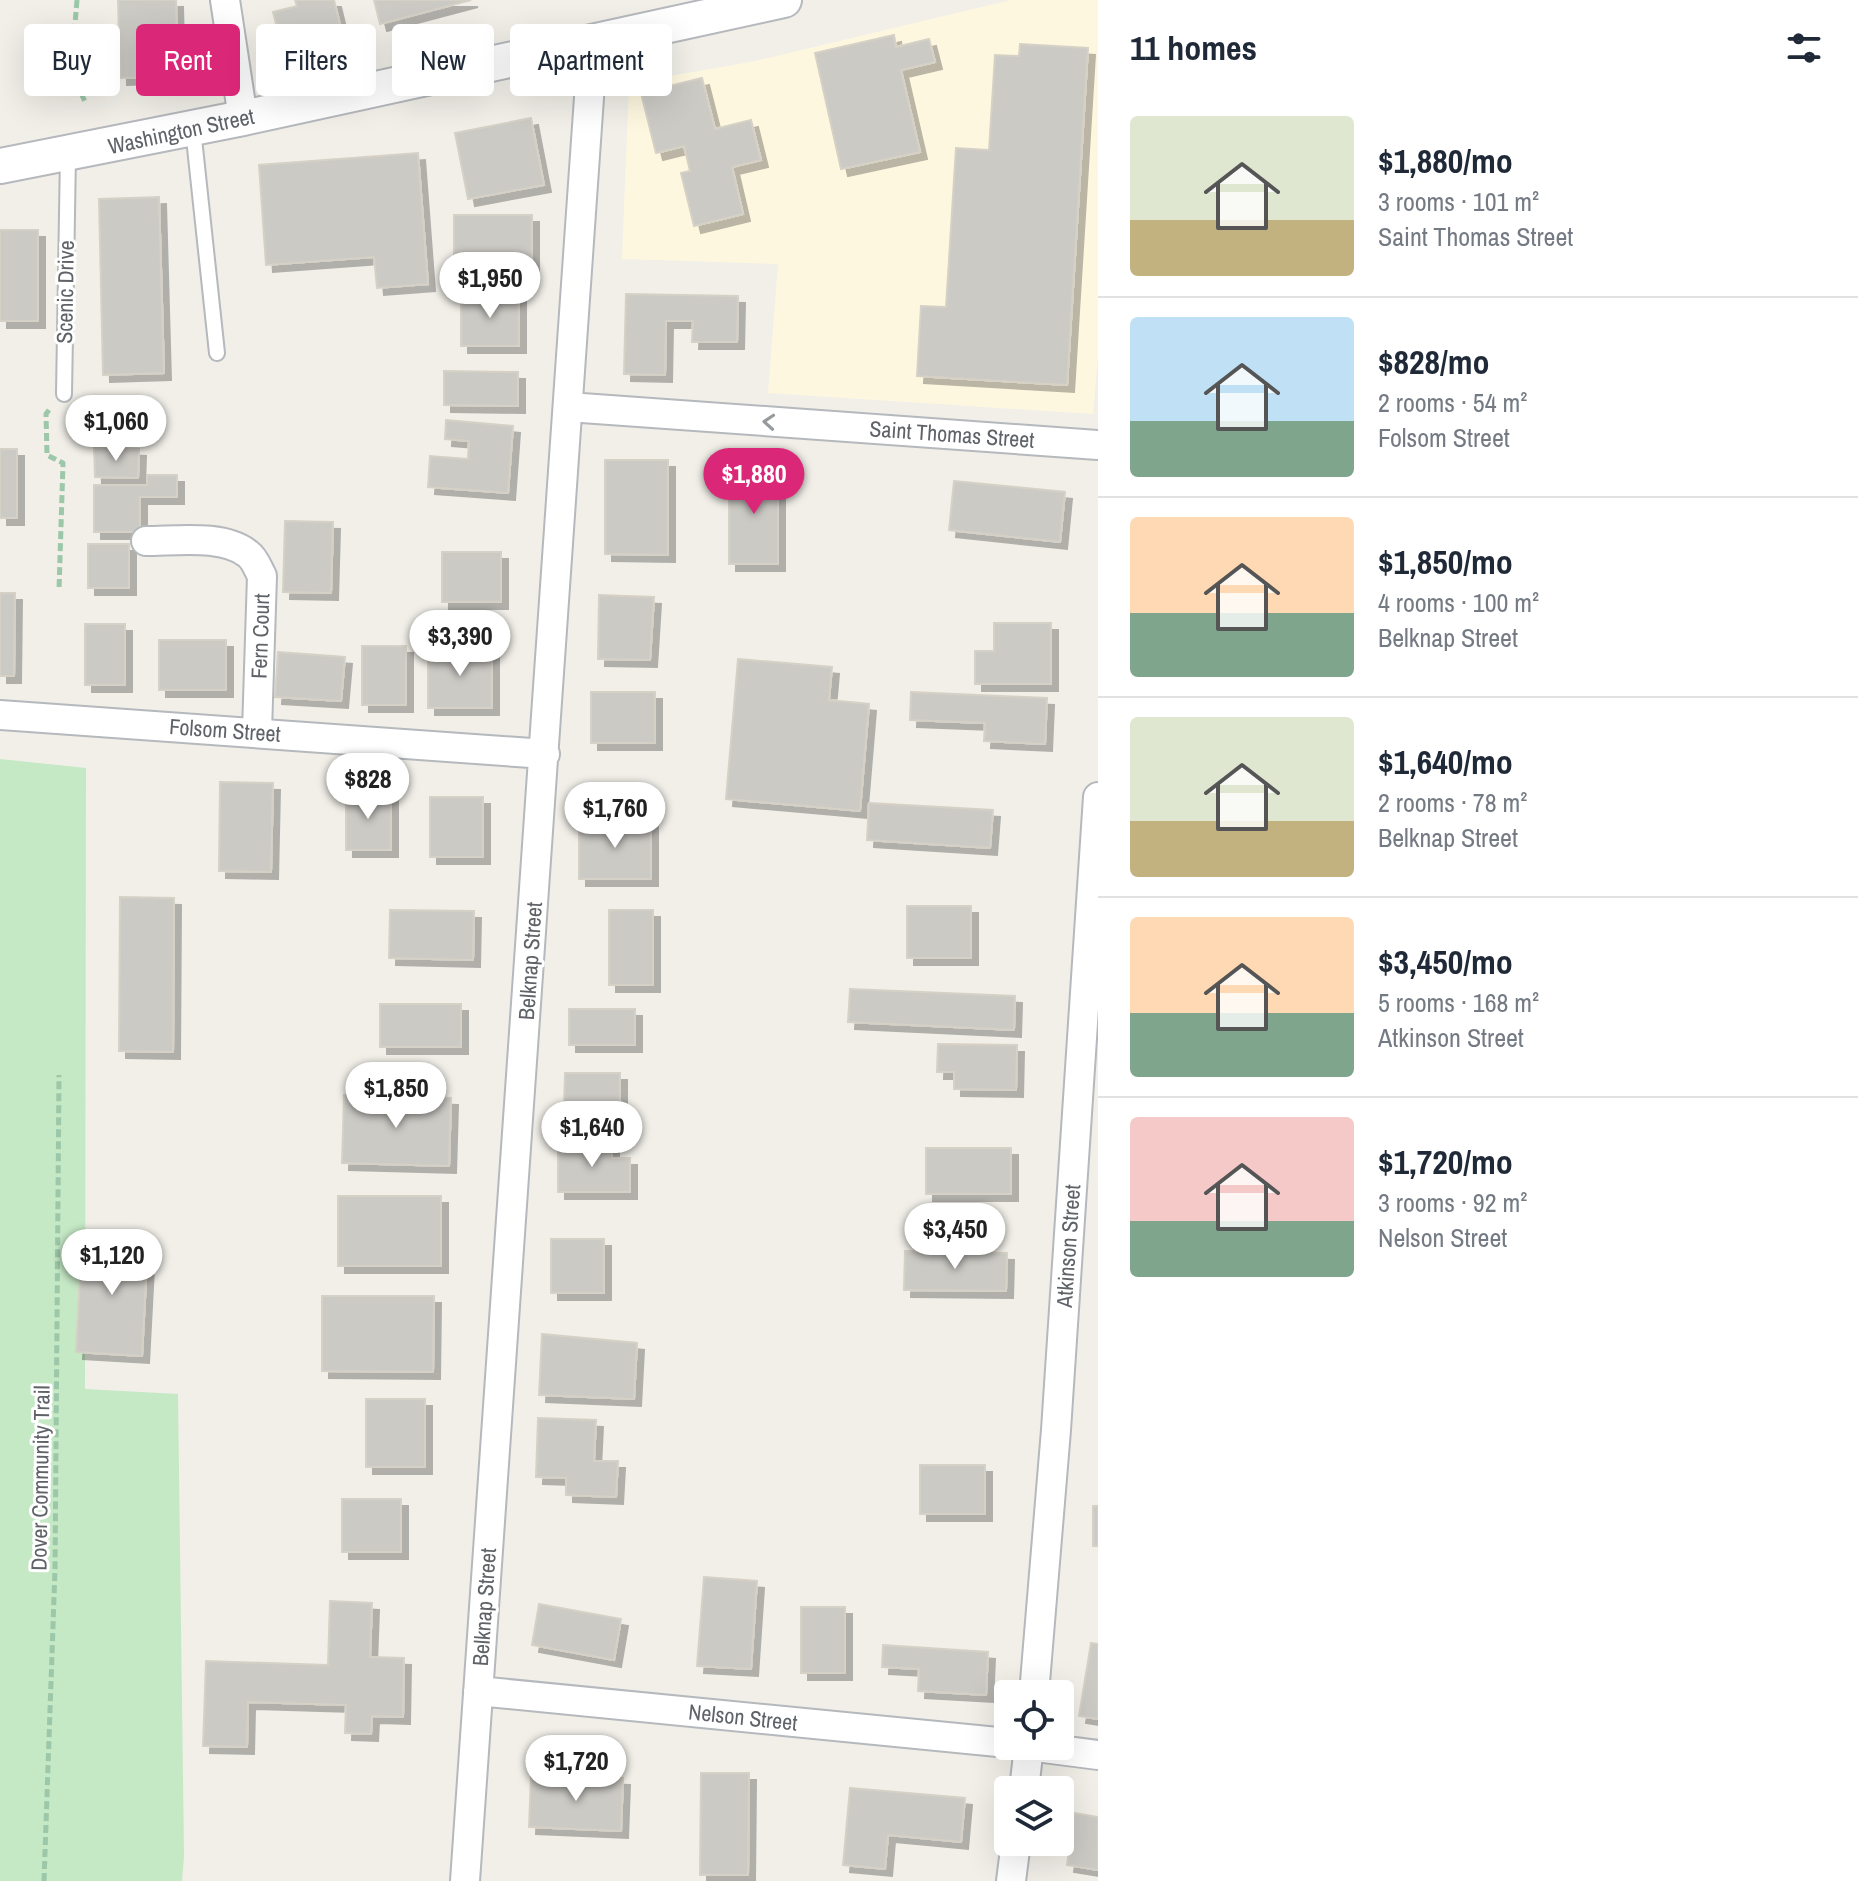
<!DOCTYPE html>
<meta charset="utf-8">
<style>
body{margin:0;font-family:"Archivo Narrow",sans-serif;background:#f2f2f3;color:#1f2937;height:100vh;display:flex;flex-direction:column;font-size:30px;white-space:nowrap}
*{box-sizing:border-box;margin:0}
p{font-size:26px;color:#747a83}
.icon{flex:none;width:44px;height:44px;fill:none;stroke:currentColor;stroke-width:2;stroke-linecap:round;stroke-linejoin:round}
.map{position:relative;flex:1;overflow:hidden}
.panel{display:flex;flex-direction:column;background:#fff;width:760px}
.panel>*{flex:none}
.hud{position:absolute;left:24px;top:24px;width:760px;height:72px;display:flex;gap:16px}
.controls{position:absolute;left:994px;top:1680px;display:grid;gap:16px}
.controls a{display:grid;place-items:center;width:80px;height:80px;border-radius:8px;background:#fff;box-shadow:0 8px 32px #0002;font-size:40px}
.price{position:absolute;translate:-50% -68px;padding:0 18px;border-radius:28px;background:#fff;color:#222;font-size:26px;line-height:52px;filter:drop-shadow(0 2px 4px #0008)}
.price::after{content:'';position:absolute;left:50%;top:48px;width:24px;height:18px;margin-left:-12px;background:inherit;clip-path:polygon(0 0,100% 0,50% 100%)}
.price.active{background:#db2777;color:#fff}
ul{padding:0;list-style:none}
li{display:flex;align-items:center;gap:24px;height:200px;padding:0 32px}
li+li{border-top:2px solid #e0e1e3}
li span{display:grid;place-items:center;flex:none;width:224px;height:160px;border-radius:8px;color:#555}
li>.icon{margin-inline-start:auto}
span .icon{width:96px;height:96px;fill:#fffc;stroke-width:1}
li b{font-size:34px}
h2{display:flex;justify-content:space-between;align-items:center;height:96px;padding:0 32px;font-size:34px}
.pill{padding:0 28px;border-radius:8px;background:#fff;box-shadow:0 8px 32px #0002;font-size:28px;line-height:72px}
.pill.active{background:#db2777;color:#fff}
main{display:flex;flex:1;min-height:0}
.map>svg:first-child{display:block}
.commercial{fill:#fef7e0}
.green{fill:#c5e8c5}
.building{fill:#cccac5;stroke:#d6d1c6;stroke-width:2;filter:url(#shadow)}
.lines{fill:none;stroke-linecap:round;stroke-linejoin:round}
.service-casing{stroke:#b5b8bc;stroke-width:18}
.minor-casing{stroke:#b5b8bc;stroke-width:32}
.tertiary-casing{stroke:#b5b8bc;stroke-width:38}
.path{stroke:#9cc7a9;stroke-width:5;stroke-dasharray:8 4;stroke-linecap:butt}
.service{stroke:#fff;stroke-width:14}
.minor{stroke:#fff;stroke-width:28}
.tertiary{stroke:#fff;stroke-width:34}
.oneway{stroke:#979a9d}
.labels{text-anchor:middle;stroke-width:6;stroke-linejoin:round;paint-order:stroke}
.street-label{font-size:22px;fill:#5f6368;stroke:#fff}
</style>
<main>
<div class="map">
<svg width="1098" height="1881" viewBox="0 0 1098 1881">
<defs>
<filter id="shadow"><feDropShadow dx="7" dy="7" stdDeviation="0" flood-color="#0004"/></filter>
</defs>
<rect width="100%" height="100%" fill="#f1efe8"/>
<path class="commercial" d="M1011 0H1098V356L1093 414 768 393 778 264 622 259 629 83 756 61Z"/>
<path class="green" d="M0 759 86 768 85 1389 178 1394 184 1856 182 1881H0Z"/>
<path class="building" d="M118 0H176L178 76 120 78Z
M295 0H334L343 37 283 51 273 12 297 6Z
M374 0H471L380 24Z
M894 35 896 47 929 39 935 62 901 70 920 152 841 169 815 53Z
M1020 44 1088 48 1067 385 917 376 921 306 946 307 956 148 989 150 995 55 1019 56Z
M702 78 715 129 751 120 761 160 732 167 743 214 694 226 681 173 690 171 684 146 656 153 641 93Z
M531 118 544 185 468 199 455 133Z
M418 153 428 284 377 288 374 257 266 265 259 165Z
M159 197 164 373 103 375 99 199Z
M454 215H532V266H454Z
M0 230H38V321H0Z
M626 294 738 296 737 342H692L693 321H666L665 375 624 374Z
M461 295H519V346H461Z
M444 371 518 372V406L444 405Z
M446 420 513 426 508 493 428 487 430 456 468 459 469 441 445 439Z
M94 447 139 449 138 478 95 477Z
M0 449H17V518H0Z
M605 460H668V555L605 554Z
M729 469H778V564H729Z
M147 475H177V497H140V532H94V485H147Z
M954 481 1065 492 1060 542 949 530Z
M285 521 333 522 331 593 283 592Z
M88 544H129V588H88Z
M442 552H501V602H442Z
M0 593H15L14 676H0Z
M599 595 654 597 650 660 598 659Z
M994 623H1051V684H975V651H994Z
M85 624H125V685H85Z
M159 640H226V690H159Z
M362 646H406V705H362Z
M428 648H492V708H428Z
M278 652 345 657 341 701 275 697Z
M738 659 832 667 829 700 869 704 860 811 726 799Z
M591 692H655V743H591Z
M911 692 1047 698 1045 744 984 741 985 723 910 720Z
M220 782 273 783 271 872 219 871Z
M346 792H391V850H346Z
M430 797H483V857H430Z
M869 803 993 810 990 848 867 840Z
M579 820H651V879H579Z
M120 897 174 898 173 1052 119 1051Z
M907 906H971V958H907Z
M390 910 474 911 473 960 389 958Z
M609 910H653V985H609Z
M850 989 1015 996 1014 1030 848 1022Z
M380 1004H461V1047H380Z
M569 1009H635V1045H569Z
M938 1044 1017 1045 1016 1090 954 1089V1072H937Z
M565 1073H620V1108H564Z
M344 1095 451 1098 449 1166 342 1163Z
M558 1143H612V1158H630V1192H558Z
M926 1148H1011V1194H926Z
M338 1196H441V1266H338Z
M82 1238 148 1242 142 1356 76 1352Z
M551 1239H604V1293H551Z
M905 1251 1007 1253 1006 1291 904 1290Z
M322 1296H434L433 1372 322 1371Z
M542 1334 637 1343 634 1399 539 1395Z
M366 1399H425V1467H366Z
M538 1418 596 1420 594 1461H618L616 1497 566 1495V1478L536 1477Z
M920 1465H985V1514H920Z
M342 1499H401V1552H342Z
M1093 1506H1098V1546H1093Z
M704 1577 757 1581 751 1669 697 1666Z
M330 1601 372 1603 370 1657 404 1658 403 1717 372 1716 371 1734 345 1733 346 1705 248 1702 247 1747 203 1746 206 1661 328 1665Z
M539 1604 621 1619 614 1660 532 1645Z
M801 1607H845V1673H801Z
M1091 1643 1098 1644V1719L1079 1716Z
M883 1645 988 1652 986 1695 918 1691 919 1669 882 1667Z
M701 1773H749L748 1875H700Z
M531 1775 623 1778 621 1831 529 1827Z
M850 1788 965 1798 961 1842 888 1835 885 1869 843 1865Z
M1074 1813 1098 1817V1870L1067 1865Z"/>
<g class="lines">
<g class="service-casing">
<path id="service" d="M193 129 217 353
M64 394 68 154"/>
</g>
<g class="minor-casing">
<path id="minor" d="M225 0 243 118
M568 407 1098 445
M146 541C176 541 224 534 248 554 255 559 258 569 262 576L257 731
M0 715 545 754
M478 1691 1008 1743
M1034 1694 1056 1430 1098 797
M1028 1746 1098 1755
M1024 1790 1029 1746
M465 1881 593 40
M1011 1881 1016 1842"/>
</g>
<g class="tertiary-casing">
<path id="tertiary" d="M0 166 243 118 784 0"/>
</g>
<path class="path" d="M77 0 71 71 86 104
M49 410 46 414 47 455 63 463 59 590
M44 1881 55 1569 59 1075"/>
<use href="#service" class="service"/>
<use href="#minor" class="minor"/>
<use href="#tertiary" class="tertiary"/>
</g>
<defs><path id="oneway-chevron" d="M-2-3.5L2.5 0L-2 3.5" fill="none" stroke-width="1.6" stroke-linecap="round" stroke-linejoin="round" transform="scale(2)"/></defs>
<use class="oneway" href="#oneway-chevron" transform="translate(769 422) rotate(-176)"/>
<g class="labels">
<g class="street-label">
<text transform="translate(181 131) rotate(-12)" y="8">Washington Street</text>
<text transform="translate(65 292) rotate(-89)" y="8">Scenic Drive</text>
<text transform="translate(952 434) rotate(4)" y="8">Saint Thomas Street</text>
<text transform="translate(260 636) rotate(-88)" y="8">Fern Court</text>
<text transform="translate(225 730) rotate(4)" y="8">Folsom Street</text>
<text transform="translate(530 961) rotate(-86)" y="8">Belknap Street</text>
<text transform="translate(1068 1246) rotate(-86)" y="8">Atkinson Street</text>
<text transform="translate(40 1478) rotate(-89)" y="8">Dover Community Trail</text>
<text transform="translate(484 1607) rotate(-86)" y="8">Belknap Street</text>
<text transform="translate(743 1717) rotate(6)" y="8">Nelson Street</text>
</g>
</g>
</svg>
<div class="controls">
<a><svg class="icon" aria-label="locate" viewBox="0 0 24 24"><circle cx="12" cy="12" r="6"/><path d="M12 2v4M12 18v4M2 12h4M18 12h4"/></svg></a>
<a><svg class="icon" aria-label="layers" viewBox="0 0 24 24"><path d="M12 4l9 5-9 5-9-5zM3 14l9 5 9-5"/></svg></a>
</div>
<b class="price" style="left:490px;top:320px">$1,950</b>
<b class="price" style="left:116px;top:463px">$1,060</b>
<b class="price active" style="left:754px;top:516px">$1,880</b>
<b class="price" style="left:460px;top:678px">$3,390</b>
<b class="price" style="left:368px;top:821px">$828</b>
<b class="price" style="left:615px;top:850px">$1,760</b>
<b class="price" style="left:396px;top:1130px">$1,850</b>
<b class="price" style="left:592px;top:1169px">$1,640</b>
<b class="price" style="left:955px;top:1271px">$3,450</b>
<b class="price" style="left:112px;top:1297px">$1,120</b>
<b class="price" style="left:576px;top:1803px">$1,720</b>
<div class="hud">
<a class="pill">Buy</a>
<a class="pill active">Rent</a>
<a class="pill">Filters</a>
<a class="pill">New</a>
<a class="pill">Apartment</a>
</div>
</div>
<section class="panel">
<h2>11 homes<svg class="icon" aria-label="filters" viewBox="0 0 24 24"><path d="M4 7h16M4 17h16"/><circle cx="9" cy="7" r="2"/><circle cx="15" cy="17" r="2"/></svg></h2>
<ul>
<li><span style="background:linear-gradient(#dfe7d0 65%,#c2b280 0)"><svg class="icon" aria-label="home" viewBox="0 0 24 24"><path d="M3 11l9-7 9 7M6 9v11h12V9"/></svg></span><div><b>$1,880/mo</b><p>3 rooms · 101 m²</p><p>Saint Thomas Street</p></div></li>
<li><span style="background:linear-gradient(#bfe0f5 65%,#7fa58c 0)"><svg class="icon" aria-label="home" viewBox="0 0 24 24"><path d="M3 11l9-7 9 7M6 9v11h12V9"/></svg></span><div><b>$828/mo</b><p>2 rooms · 54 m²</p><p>Folsom Street</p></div></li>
<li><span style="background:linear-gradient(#ffd9b3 60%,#7fa58c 0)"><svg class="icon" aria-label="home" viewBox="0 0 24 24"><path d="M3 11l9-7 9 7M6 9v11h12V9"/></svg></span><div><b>$1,850/mo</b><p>4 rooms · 100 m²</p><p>Belknap Street</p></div></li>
<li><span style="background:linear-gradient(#dfe7d0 65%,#c2b280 0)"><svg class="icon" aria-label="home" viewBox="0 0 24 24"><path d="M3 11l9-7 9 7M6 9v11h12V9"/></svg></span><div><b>$1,640/mo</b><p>2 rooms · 78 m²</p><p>Belknap Street</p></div></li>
<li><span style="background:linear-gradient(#ffd9b3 60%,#7fa58c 0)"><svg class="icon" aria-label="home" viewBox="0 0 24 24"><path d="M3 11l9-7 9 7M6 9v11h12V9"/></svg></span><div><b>$3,450/mo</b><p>5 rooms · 168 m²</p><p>Atkinson Street</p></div></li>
<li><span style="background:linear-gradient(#f6c9c9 65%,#7fa58c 0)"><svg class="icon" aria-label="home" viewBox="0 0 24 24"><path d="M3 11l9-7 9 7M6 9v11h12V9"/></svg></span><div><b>$1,720/mo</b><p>3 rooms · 92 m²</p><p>Nelson Street</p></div></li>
</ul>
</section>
</main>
